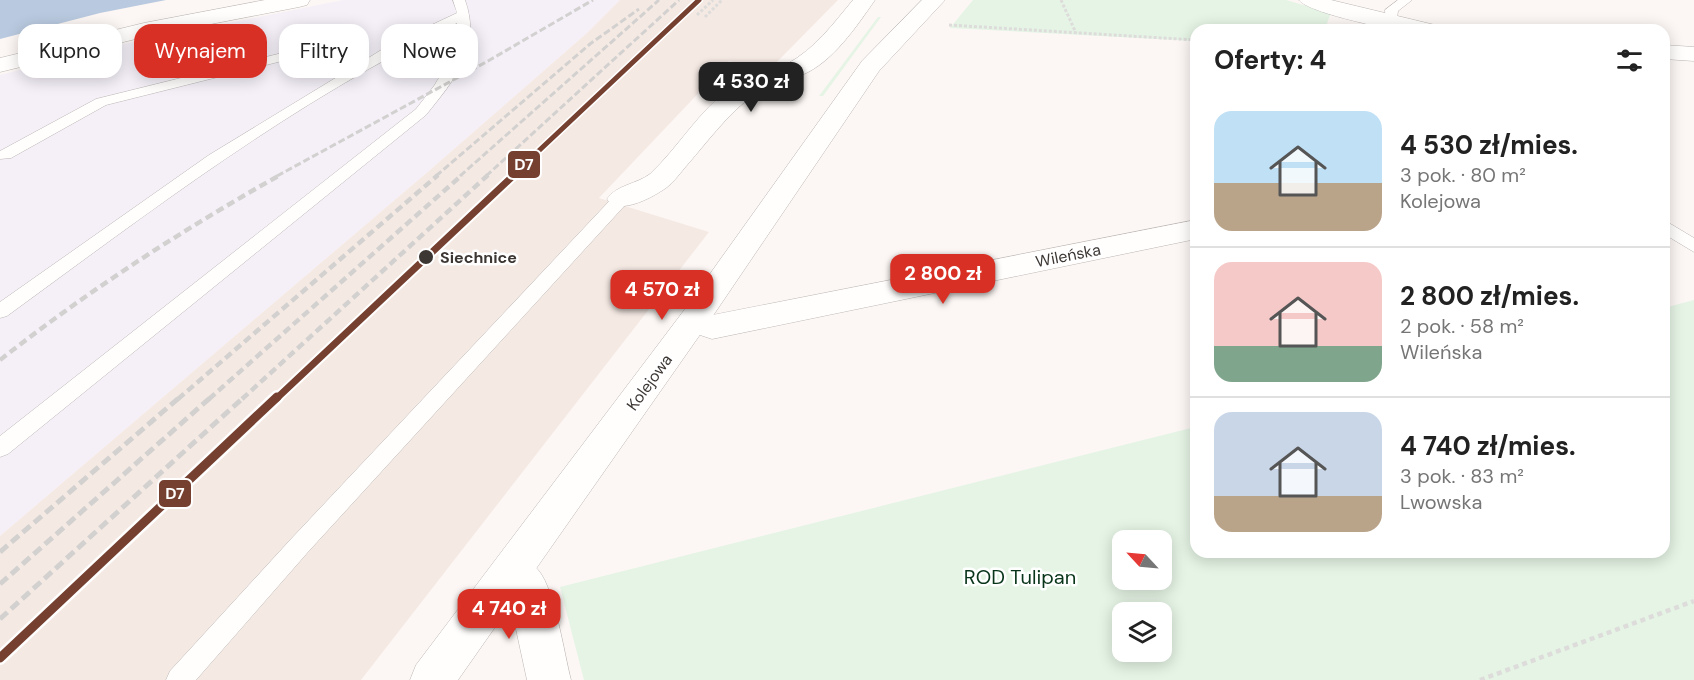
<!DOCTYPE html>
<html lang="pl">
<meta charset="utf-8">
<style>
body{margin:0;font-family:"DM Sans",sans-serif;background:#f2f2f2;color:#222;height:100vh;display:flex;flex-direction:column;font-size:22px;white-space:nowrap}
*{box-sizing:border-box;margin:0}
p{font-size:20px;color:#767676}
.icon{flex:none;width:33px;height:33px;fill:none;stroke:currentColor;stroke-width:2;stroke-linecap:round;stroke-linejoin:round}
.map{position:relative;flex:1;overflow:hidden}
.panel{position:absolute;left:1190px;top:24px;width:480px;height:534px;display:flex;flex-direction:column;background:#fff;border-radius:18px;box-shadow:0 3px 15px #0003}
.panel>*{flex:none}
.top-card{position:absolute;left:18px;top:24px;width:570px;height:54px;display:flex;gap:12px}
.needle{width:39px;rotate:296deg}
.tools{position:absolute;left:1112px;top:530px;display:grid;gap:12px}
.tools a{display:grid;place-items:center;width:60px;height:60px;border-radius:12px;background:#fff;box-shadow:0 3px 15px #0003;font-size:30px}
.price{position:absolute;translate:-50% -51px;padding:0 14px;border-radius:12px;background:#d93025;color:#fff;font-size:20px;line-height:39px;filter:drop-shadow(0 2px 3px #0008)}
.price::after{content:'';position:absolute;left:50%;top:36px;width:18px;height:14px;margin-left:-9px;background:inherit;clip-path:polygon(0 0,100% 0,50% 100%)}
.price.on{background:#222;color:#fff}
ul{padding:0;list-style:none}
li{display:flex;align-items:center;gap:18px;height:150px;padding:0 24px}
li+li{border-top:2px solid #e0e0e0}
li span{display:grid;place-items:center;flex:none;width:168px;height:120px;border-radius:18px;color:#555}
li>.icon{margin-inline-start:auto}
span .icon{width:72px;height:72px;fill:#fffc;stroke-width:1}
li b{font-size:26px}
h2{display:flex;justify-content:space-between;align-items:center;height:72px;padding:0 24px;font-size:26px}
.chip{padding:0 21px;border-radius:18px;background:#fff;box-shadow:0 3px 15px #0003;font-size:21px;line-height:54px}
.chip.on{background:#d93025;color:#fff}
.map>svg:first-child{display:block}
.industrial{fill:#f5f0f8}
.built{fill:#f5e9e3}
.green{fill:#e5f4e5;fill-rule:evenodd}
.water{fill:#b9c9df}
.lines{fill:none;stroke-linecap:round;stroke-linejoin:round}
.service-casing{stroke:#bab6b3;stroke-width:1}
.minor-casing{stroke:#bab6b3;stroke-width:1}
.tertiary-casing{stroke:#bab6b3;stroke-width:1}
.path-far1{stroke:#dddcdb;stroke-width:3;stroke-dasharray:3 2;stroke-linecap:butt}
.path{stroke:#dddcdb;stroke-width:4.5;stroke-dasharray:5 4;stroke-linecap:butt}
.service{fill:#fffefd;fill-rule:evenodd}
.minor{fill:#fffefd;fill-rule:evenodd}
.tertiary{fill:#fffefd;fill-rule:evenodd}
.rail-far2{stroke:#d2d1d0;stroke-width:3;stroke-dasharray:7 3;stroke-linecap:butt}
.rail-far1{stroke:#d2d1d0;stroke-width:4.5;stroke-dasharray:8 4.5;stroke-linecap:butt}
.rail{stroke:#d2d1d0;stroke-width:5;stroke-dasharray:10 5;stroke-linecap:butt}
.rail-1-far2-casing{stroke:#fff;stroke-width:8}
.rail-1-far1-casing{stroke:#fff;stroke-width:11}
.rail-1-casing{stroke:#fff;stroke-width:14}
.rail-1-far2{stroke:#754030;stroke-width:5}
.rail-1-far1{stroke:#754030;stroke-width:7}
.rail-1{stroke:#754030;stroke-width:9}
.stop-dot{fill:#3d3734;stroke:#fff;stroke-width:2}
.labels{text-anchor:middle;stroke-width:5;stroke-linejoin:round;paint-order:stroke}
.street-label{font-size:16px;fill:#3d3734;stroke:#fff}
.stop-label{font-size:16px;font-weight:bold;fill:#3d3734;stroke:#fff;text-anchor:start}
.near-park-label{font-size:20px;fill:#08351a;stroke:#fff}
.line-badge{stroke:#fff;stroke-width:2}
.badge-label{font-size:16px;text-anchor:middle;font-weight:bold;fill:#fff}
</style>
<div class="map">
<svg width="1694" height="680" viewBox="0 0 1694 680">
<rect width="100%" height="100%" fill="#fcf7f4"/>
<path class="industrial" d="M343 0H620L587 33 430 170 0 536V75L124 44Z"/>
<path class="built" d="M620 0H838L769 70 729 61 599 198 709 232 361 680H0V536L430 170 587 33Z"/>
<path class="green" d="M973 0H1286L1331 13 1327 23 1331 30H1196L1195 41 950 28Z
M878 17H881L823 96H819Z
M1694 300V680H584L560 587 1195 427 1196 552H1664V308ZM1122 540H1161V579H1122ZM1122 612H1161V651H1122Z"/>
<path class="water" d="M0 0H166L100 13 0 39Z"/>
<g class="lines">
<g class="service-casing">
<path id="service" d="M453 0H465C482 48 455 79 426 115L8 454 0 457V436L416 109 434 86 455 51 457 23C295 100 151 211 7 316L0 318V302L209 155 342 74 290 59 106 105 11 158 0 159V151L96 99 290 51 352 68 391 44 457 13Z
M1398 0H1412L1398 11 1396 26H1386L1385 10Z
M621 194 627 195 629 199 627 203 308 552 196 680H166L170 671 292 538 615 195Z
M1664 220 1694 238V252L1664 234Z"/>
</g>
<g class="minor-casing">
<path id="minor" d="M265 0H310L307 5 299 7 144 37 0 72V58L144 23Z
M853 0H875C856 27 833 62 802 75 784 83 763 87 747 100 725 118 707 142 688 164 681 172 674 182 666 188 651 198 629 210 611 205L607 199C616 185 637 184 650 174 679 147 699 110 732 87 749 76 770 73 787 64 815 49 833 24 853 0Z
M1299 0H1331L1435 25 1438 30C1425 30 1410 32 1396 30 1379 27 1307 12 1299 0Z
M1664 45 1694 47V61L1664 59Z
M1196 220V239L712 339 682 329 677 321 682 313 693 309 712 315Z
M510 555C520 558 532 562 539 571 555 591 564 653 571 680H527L509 597 496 586 490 573 496 560Z"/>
</g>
<g class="tertiary-casing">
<path id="tertiary" d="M922 0H945L879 71 704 329 458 680H410L416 665 682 313 862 61Z"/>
</g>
<path class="path-far1" d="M1061 0 1076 33
M697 15 713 0
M705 17 722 0
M949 25 1196 40"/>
<path class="path" d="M1480 680 1694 601"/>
<use href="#service" class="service"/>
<use href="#minor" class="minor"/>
<use href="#tertiary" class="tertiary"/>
<path class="rail-far2" d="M277 176 488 61 593 0
M436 176 590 44 639 9
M460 176 659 0
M486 176 679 0"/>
<path class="rail-far1" d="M0 360C88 291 182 230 280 175
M178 399 438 175
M209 399 462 175
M242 399 488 175"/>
<path class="rail" d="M0 552 180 397
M0 584 211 397
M0 619 244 397"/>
<g class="rail-1-far2-casing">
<path id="rail-1-far2" d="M512 176 699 0"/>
</g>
<g class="rail-1-far1-casing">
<path id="rail-1-far1" d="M276 399 514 175"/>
</g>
<g class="rail-1-casing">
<path id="rail-1" d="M0 658 277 397"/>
</g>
<use href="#rail-1-far2" class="rail-1-far2"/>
<use href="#rail-1-far1" class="rail-1-far1"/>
<use href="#rail-1" class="rail-1"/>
</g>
<circle class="stop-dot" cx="426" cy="257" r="8"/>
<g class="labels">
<g class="street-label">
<text transform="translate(1068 255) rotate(-11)" y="6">Wileńska</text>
<text transform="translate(649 382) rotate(-54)" y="6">Kolejowa</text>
</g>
<g class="stop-label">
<text x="440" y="263">Siechnice</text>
</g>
<g class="near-park-label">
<text x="1020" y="584">ROD Tulipan</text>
</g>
</g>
<g class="line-badge">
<rect x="507" y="150" width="34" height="29" rx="6" fill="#754030"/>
<rect x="158" y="479" width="34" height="29" rx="6" fill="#754030"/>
</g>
<g class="badge-label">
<text x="524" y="170">D7</text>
<text x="175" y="499">D7</text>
</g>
</svg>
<div class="tools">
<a><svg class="needle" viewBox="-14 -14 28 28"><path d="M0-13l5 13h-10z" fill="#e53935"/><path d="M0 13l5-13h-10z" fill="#767676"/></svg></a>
<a><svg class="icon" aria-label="layers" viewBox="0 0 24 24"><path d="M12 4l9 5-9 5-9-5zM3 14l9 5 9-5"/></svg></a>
</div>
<b class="price on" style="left:751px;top:113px">4 530 zł</b>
<b class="price" style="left:943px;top:305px">2 800 zł</b>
<b class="price" style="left:662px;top:321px">4 570 zł</b>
<b class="price" style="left:509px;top:640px">4 740 zł</b>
<div class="top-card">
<a class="chip">Kupno</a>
<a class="chip on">Wynajem</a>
<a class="chip">Filtry</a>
<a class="chip">Nowe</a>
</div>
<section class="panel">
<h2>Oferty: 4<svg class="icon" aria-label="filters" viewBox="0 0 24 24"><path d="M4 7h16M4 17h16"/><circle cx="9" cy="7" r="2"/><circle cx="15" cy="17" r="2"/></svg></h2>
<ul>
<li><span style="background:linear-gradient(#bfe0f5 60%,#b9a48a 0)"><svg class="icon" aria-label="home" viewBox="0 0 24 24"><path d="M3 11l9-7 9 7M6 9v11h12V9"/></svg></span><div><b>4 530 zł/mies.</b><p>3 pok. · 80 m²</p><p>Kolejowa</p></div></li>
<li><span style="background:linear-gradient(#f6c9c9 70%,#7fa58c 0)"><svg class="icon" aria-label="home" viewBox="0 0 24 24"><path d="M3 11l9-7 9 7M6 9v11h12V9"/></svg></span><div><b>2 800 zł/mies.</b><p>2 pok. · 58 m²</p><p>Wileńska</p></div></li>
<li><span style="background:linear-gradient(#c9d6e8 70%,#b9a48a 0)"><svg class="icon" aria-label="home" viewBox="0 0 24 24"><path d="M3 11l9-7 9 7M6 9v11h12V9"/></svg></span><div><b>4 740 zł/mies.</b><p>3 pok. · 83 m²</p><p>Lwowska</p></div></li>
</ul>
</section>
</div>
